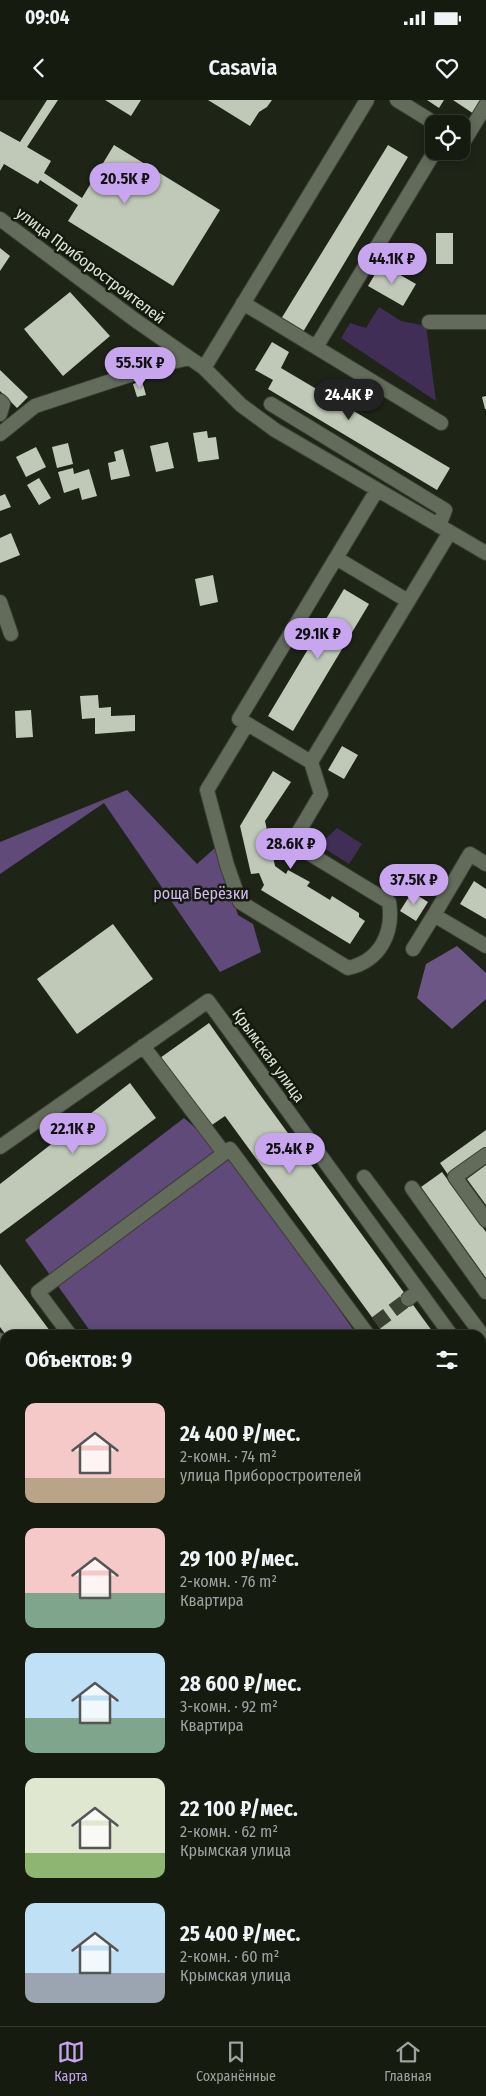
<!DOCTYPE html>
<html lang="ru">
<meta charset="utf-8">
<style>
body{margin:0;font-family:"Fira Sans Condensed",sans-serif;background:#1f2419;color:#f1f3f6;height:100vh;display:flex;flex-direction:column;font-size:19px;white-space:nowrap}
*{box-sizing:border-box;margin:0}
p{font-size:16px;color:#9ea19f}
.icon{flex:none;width:28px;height:28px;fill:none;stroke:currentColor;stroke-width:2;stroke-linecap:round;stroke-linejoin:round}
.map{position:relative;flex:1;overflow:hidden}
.side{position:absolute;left:0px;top:1230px;width:486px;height:696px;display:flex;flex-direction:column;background:#161b10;border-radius:15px 15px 0 0;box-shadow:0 2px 12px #0003,0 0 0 1px #353930}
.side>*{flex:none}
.fabs{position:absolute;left:425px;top:15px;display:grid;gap:10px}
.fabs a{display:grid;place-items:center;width:45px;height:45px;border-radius:10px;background:#161b10;box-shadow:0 2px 12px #0003,0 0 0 1px #353930;font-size:25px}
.price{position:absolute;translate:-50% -42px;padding:0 11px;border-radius:18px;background:#c7a6ef;color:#111;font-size:16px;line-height:32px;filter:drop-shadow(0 1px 2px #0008)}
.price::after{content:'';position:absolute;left:50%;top:30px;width:15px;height:11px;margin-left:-8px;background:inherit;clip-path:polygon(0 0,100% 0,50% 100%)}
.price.selected{background:#222;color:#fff}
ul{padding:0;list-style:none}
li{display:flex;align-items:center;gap:15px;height:125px;padding:0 25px}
li span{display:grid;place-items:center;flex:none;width:140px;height:100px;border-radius:10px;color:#555}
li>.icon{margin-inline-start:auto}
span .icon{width:60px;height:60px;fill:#fffc;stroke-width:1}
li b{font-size:21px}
h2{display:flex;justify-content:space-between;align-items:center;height:60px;padding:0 25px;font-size:21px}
.status{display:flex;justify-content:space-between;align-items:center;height:35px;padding:0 25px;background:#161b10;direction:ltr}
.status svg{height:14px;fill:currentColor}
header{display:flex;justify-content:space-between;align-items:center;height:65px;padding:0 25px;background:#161b10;font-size:22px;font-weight:600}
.menu{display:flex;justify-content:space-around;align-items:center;height:70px;border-top:1px solid #353930;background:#161b10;font-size:14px;color:#9ea19f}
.menu a{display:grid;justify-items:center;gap:2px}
.menu .selected{color:#c7a6ef}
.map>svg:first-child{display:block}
.green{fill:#412e57}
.forest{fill:#5f4a79}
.water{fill:#6b5686}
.building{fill:#c0c9b7}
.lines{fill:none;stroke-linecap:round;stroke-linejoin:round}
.minor-tunnel{stroke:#3b4133;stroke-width:14;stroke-dasharray:14 7;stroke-linecap:butt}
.minor-casing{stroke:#3b4037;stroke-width:16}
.minor{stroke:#636b5a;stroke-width:14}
.labels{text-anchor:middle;stroke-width:5;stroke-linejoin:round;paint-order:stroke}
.street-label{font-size:16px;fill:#dee3da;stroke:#141b0d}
.park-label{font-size:16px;fill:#d3b8f4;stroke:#141b0d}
</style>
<div class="status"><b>09:04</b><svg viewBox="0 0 49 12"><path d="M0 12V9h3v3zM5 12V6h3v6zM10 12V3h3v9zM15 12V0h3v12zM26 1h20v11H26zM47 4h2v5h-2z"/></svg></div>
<header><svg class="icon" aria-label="back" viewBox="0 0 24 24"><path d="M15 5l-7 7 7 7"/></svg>Casavia<svg class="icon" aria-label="heart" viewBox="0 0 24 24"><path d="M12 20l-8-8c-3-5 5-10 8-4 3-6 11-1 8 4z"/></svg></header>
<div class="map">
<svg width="486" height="1926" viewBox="0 0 486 1926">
<rect width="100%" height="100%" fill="#1e2416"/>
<path class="green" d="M379 207 401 221 426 226 436 301 341 238 350 223 366 228Z
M337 728 362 744 349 764 319 745Z
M0 1273 5 1280V1355L0 1348Z"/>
<path class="forest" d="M127 690 197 764 216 747 238 815 253 824 261 852 220 872 104 703 0 774V742Z
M184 1018 228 1056 259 1095 357 1235H93L25 1140Z"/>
<path class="water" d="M457 846 486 873V899L452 929 417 898 426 864Z"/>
<path class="building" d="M47 0H58L27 47 51 61 44 73 82 98 114 45 220 110 173 186 68 121 78 105 40 80 38 84 4 64 0 71V31L20 42Z
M105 0H141L131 16Z
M208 0H272L267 7 259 12 250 26Z
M427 0H444L439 8Z
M453 0H483L474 14Z
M388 45 408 57 303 232 281 219Z
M436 133H453V164H436Z
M0 148 10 156 0 171Z
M381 164 416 184 403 206 368 186Z
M70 192 110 236 63 276 24 229Z
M272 242 289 252 281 268 450 368 437 390 268 289 273 280 255 270Z
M0 270 28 297 17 308 0 291Z
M142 281 146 295 137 297 133 284Z
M486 296V309H485L482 297Z
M207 331 208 338 216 337 219 359 198 362 193 333Z
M168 342 174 368 156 372 150 346Z
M68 343 73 364 57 368 52 347Z
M36 347 46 367 26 377 16 357Z
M123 349 130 376 111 380 108 363 116 361 114 352Z
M73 368 74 374 89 369 97 396 82 400 79 388 64 393 58 372Z
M39 378 51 398 39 405 27 385Z
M5 394 11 407 0 411V396Z
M11 433 20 455 0 463V438Z
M213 475 218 502 200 506 195 479Z
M344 489 369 504 293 631 268 616Z
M98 595 99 608 111 607V616L135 615V631L95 634V618L82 619 80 596Z
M31 610 33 637 16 638 15 611Z
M342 646 358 655 344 679 328 670Z
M273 671 291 682 265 721 275 766 286 774 288 770 310 782 307 786 330 800 332 796 359 813V817L365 821 350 844 261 790 264 785 259 773 251 774 240 726Z
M474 781 486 789V819L460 804Z
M412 792 428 802 416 821 400 811Z
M113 824 153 879 77 934 37 879Z
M209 923 258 992 435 1235H385L225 1016 209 1027 160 958Z
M130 983 156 1018 0 1134V1084Z
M486 1030V1049L449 1076 440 1063Z
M486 1065V1105L467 1079Z
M442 1072 486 1132V1178L421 1087Z
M0 1164 53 1235H6L0 1227Z
M5 1454V1486L0 1479V1457Z
M481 1591 486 1597V1623L481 1627Z
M5 1635V1679L0 1683V1639Z
M486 1676V1704L481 1707V1679Z
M481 1727 486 1734V1747L481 1750Z
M483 1810 486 1814V1823L481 1817Z
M486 1826V1840L481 1844V1829Z
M21 1921H44L48 1926H24Z
M139 1921H156L159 1926H132Z
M173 1921H202L195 1926H176Z
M220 1921H240L233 1926H223Z
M260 1921H272L276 1926H264Z
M294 1921H322L326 1926H288Z
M432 1921H456L460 1926H426Z"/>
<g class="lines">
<path class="minor-tunnel" d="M376 1223 408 1199"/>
<g class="minor-casing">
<path id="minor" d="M397 0 436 24
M461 39 464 41 486 5
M0 119 135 220 204 268 241 305 275 330 486 453
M243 203 441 323
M429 222H486
M316 247 435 51
M204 268 367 0
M0 301 3 304 0 314
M271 304 445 410 439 426
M0 334 35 306 160 265 189 258
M336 458 408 501
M0 502 11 534
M247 624 207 690 227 765 240 802 348 868C380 861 394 833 389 802L292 743 321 694 311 662 239 619 377 390
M311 662 450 432
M434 815 470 754 486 764
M413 849 434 815 486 846
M143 946 224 1053
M0 1047 208 901 451 1235
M486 1055 455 1077 486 1120
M364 1077 486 1240
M412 1088 486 1192
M408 1199 418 1191
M70 1235 38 1192 230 1049 368 1235
M0 1240 5 1248
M481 1276 486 1283
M481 1353 486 1350
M0 1389 5 1396
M481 1417 486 1414
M0 1421 5 1418
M0 1514 5 1521
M0 1606 5 1602
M481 1651 486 1647
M0 1756 5 1753
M481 1857 486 1853
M481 1909 486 1915
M101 1926 108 1921
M388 1926 395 1921"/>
</g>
<use href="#minor" class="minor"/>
</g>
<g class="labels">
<g class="street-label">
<text transform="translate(91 165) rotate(37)" y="6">улица Приборостроителей</text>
<text transform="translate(269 955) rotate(54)" y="6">Крымская улица</text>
</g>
<g class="park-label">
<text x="201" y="799">роща Берёзки</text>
</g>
</g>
</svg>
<div class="fabs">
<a><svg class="icon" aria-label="locate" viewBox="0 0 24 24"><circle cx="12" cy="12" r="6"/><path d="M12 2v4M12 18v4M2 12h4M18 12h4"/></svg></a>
</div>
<b class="price" style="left:125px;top:105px">20.5K ₽</b>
<b class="price" style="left:392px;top:185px">44.1K ₽</b>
<b class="price" style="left:140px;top:289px">55.5K ₽</b>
<b class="price selected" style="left:349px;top:321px">24.4K ₽</b>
<b class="price" style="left:318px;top:560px">29.1K ₽</b>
<b class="price" style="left:291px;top:770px">28.6K ₽</b>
<b class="price" style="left:414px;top:806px">37.5K ₽</b>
<b class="price" style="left:73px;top:1055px">22.1K ₽</b>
<b class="price" style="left:290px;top:1075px">25.4K ₽</b>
<section class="side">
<h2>Объектов: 9<svg class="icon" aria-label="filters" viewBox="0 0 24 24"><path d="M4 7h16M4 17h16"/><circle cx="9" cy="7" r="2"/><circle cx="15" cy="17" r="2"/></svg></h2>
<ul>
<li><span style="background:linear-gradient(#f6c9c9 75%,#b9a48a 0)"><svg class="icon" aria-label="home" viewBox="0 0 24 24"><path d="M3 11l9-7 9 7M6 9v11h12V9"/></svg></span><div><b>24 400 ₽/мес.</b><p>2-комн. · 74 m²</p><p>улица Приборостроителей</p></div></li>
<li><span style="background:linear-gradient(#f6c9c9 65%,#7fa58c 0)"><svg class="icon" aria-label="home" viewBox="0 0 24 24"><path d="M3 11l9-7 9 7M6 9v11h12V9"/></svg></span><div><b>29 100 ₽/мес.</b><p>2-комн. · 76 m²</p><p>Квартира</p></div></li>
<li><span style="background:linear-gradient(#bfe0f5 65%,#7fa58c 0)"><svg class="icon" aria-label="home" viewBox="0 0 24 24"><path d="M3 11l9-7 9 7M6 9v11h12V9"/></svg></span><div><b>28 600 ₽/мес.</b><p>3-комн. · 92 m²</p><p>Квартира</p></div></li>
<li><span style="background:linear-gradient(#dfe7d0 75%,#8fb573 0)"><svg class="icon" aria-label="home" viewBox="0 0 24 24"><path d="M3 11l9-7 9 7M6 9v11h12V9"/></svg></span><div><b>22 100 ₽/мес.</b><p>2-комн. · 62 m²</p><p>Крымская улица</p></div></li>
<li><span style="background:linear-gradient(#bfe0f5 70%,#9aa5b1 0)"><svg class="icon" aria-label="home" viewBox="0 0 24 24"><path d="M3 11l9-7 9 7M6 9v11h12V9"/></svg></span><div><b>25 400 ₽/мес.</b><p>2-комн. · 60 m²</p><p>Крымская улица</p></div></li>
</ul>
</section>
</div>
<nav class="menu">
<a class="selected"><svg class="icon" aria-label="map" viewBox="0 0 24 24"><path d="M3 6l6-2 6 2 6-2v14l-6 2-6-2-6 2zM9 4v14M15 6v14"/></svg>Карта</a>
<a><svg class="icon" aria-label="saved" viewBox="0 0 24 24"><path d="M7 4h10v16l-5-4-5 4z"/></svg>Сохранённые</a>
<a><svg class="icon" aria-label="home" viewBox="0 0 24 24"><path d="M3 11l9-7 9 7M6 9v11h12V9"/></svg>Главная</a>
</nav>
